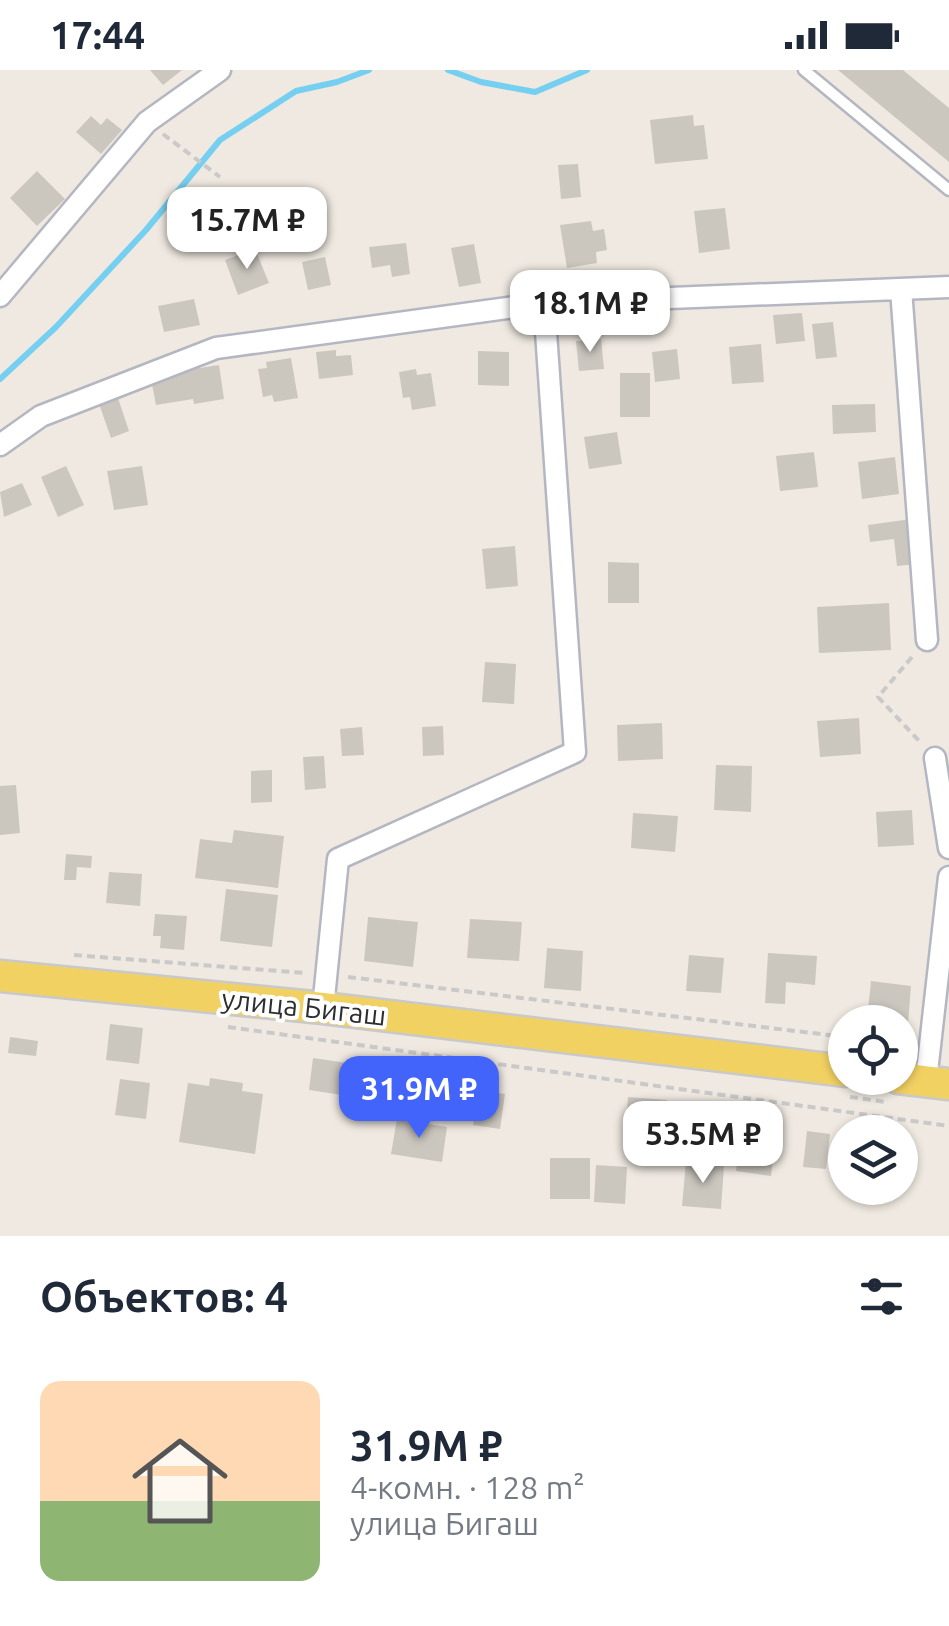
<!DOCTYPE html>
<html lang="ru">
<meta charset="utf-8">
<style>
body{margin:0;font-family:Ubuntu,sans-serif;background:#f6f6f7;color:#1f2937;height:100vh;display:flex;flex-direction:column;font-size:38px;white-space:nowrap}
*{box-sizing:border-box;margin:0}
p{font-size:32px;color:#747a83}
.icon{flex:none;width:55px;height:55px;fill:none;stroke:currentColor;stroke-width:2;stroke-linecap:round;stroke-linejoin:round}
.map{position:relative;height:1166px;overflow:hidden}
.details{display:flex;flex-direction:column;background:#fff;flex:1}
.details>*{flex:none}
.controls{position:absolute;left:828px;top:935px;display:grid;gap:20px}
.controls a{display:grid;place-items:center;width:90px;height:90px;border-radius:50%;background:#fff;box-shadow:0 2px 8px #0004;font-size:50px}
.price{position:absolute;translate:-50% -85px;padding:0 22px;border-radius:20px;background:#fff;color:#222;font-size:32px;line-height:65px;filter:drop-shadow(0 2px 5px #0008)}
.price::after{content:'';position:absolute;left:50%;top:60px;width:30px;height:22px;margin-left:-15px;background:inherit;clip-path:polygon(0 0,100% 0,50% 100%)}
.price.active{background:#4264fb;color:#fff}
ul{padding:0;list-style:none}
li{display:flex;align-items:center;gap:30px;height:250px;padding:0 40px}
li+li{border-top:2px solid #e0e1e3}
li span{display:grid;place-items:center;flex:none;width:280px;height:200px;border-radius:20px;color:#555}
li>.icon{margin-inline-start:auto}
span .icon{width:120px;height:120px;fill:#fffc;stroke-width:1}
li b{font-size:42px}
h2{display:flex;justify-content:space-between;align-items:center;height:120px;padding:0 40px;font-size:42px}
.status{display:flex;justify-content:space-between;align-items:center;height:70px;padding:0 50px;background:#fff;direction:ltr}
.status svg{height:28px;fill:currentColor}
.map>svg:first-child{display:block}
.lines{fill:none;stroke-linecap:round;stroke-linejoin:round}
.stream{stroke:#75cff0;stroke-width:6}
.building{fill:#cbc7bf}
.service-casing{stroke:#b4b7c1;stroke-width:15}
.minor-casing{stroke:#b4b7c1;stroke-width:25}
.primary-casing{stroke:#c9c9c9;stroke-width:35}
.path{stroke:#c9c9c9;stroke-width:4;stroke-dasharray:8 5;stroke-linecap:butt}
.service{stroke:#fff;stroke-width:10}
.minor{stroke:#fff;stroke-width:20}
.primary{stroke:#f2d163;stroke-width:30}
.labels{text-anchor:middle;stroke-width:8;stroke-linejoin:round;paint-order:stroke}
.street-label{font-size:28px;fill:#2e2e2e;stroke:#fff}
</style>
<div class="status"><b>17:44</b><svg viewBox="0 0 49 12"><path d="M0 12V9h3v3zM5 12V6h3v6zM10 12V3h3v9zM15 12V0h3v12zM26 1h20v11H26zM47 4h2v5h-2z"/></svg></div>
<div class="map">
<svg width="949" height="1166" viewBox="0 0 949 1166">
<rect width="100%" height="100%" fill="#efe9e1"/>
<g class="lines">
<path class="stream" d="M448 0 481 12 535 22 587 0
M0 309 56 257 146 160 220 70 296 21 337 12 369 0"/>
</g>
<path class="building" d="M150 0H182L163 15Z
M838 0H903L949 38V92Z
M693 45 694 56 704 55 708 89 655 94 650 50Z
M91 46 101 55 107 48 122 60 101 84 76 62Z
M578 94 581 127 561 129 558 95Z
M37 101 65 129 37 156 10 128Z
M725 138 730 179 699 183 694 141Z
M591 151 593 161 604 159 607 180 596 182 597 193 567 198 560 155Z
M406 173 410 204 392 207 390 195 372 198 369 177Z
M474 174 481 213 459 217 451 178Z
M255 179 269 213 238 225 225 190Z
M325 187 331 215 308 220 302 192Z
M194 229 200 255 164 262 158 236Z
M802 243 805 271 776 274 773 245Z
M833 252 837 287 816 289 812 254Z
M601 269 604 299 579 301 576 271Z
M761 274 764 312 732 314 729 277Z
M677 279 680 309 655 312 652 282Z
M336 280V286L351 285 353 305 319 309 316 282Z
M478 281 509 282V316L478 315Z
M291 288 298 328 274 332 272 325 263 327 258 299 267 298 266 292Z
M200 295V298L219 295 224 329 194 334 193 329 156 335 150 304Z
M416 299 417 305 431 303 436 336 412 340 410 327 403 328 399 302Z
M620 303H650V347H620Z
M117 325 129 361 111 368 98 331Z
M875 334 876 362 833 364 832 335Z
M617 362 622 394 589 399 584 367Z
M814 382 818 417 780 421 776 386Z
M895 387 899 424 862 429 858 392Z
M66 396 84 435 58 447 41 407Z
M142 396 148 435 114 440 107 401Z
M22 413 32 435 4 447 0 422Z
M911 449 916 494 897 496 894 469 870 472 868 455Z
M515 476 518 516 486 519 482 479Z
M608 492 639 493V533H608Z
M889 533 891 580 819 583 817 537Z
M485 592 516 594 514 634 482 632Z
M859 648 861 684 820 687 817 651Z
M662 653 663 689 618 691 617 655Z
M443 656 444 685 423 686 422 657Z
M362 657 364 685 342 686 340 659Z
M324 686 326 718 305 720 303 687Z
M716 695 752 696 751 742 714 740Z
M272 700V732L251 733V701Z
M16 715 20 763 0 765V716Z
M912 740 914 775 878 777 876 742Z
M633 743 678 746 675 782 631 778Z
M234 760 284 766 278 818 195 808 200 769 232 773Z
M66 784 92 786 91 798 77 797 76 810H64Z
M109 802 142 804 140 836 106 833Z
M226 819 278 825 272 877 220 871Z
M155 844 187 846 184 880 160 878 161 866H153Z
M368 847 418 852 413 897 364 891Z
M470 849 522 852 519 891 467 888Z
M547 878 583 881 581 921 544 918Z
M768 883 817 886 815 915 786 912 785 934 765 933Z
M689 885 724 888 721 923 686 921Z
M871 911 911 916 908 954 867 950Z
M110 954 143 958 139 994 106 990Z
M10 967 38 971 36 986 8 983Z
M313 988 354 994 349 1026 309 1020Z
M385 997 428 1005 421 1047 378 1040Z
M210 1008 243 1013 242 1021 263 1024 255 1084 179 1072 188 1013 209 1016Z
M120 1009 150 1013 146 1049 115 1045Z
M478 1020 505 1024 500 1059 473 1055Z
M628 1027 667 1030 664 1070 625 1067Z
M397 1049 447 1057 442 1092 391 1084Z
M807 1061 830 1064 826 1099 803 1097Z
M740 1066 775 1070 771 1106 736 1101Z
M550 1088H590V1129H550Z
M686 1092 724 1095 721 1139 682 1136Z
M596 1095 627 1097 625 1134 594 1132Z"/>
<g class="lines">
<g class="service-casing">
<path id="service" d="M804 0 949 120"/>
</g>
<g class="minor-casing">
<path id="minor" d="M901 219 927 570
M0 226 147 52 220 0
M0 375 41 346 216 278 544 233 949 217
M935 688 949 778
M323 938 338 789 575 682 544 233
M926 1011 949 807"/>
</g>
<g class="primary-casing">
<path id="primary" d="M0 906 323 938 845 1001
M898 1008 949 1014"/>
</g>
<path class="path" d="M163 64 220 107
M912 587 878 627 921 673
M74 885 304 903
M348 907 845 967
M228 957 949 1056
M850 1027 886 1032"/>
<use href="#service" class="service"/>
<use href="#minor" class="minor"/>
<use href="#primary" class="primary"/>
</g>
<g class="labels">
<g class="street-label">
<text transform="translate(304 937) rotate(6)" y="10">улица Бигаш</text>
</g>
</g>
</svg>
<div class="controls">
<a><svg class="icon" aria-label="locate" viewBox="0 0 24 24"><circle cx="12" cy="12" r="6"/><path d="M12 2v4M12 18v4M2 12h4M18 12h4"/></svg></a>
<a><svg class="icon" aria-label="layers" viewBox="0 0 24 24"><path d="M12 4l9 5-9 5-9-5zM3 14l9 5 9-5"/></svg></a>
</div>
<b class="price" style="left:247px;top:202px">15.7M ₽</b>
<b class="price" style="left:590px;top:285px">18.1M ₽</b>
<b class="price active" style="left:419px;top:1071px">31.9M ₽</b>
<b class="price" style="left:703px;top:1116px">53.5M ₽</b>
</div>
<section class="details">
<h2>Объектов: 4<svg class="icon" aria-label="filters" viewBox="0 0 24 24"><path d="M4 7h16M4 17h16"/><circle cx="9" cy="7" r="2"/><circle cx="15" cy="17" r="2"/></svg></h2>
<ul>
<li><span style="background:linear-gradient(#ffd9b3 60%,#8fb573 0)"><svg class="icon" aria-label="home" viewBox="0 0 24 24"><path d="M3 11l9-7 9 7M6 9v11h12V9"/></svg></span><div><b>31.9M ₽</b><p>4-комн. · 128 m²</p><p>улица Бигаш</p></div></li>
</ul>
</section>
